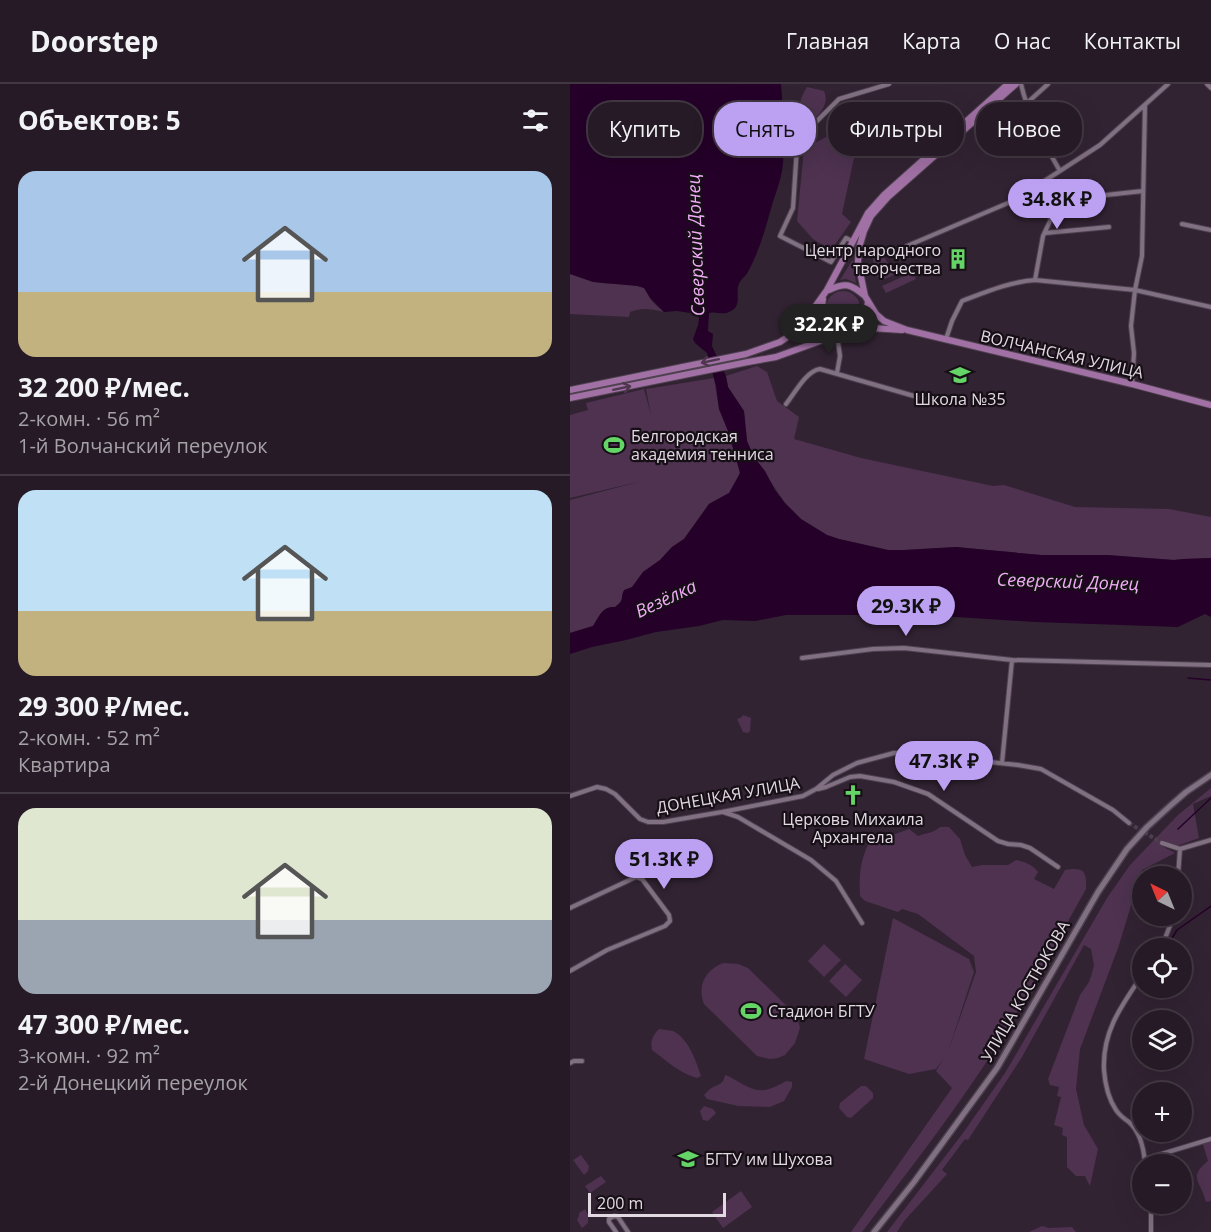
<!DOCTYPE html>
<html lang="ru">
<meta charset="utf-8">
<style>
body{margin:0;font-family:"Open Sans",sans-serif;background:#322732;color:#f1f3f6;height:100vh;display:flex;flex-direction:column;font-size:22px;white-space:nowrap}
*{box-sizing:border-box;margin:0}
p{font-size:20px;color:#a4a1a7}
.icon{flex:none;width:33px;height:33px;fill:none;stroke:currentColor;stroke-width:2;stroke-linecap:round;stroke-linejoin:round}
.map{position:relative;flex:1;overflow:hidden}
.drawer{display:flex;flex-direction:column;background:#261a26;width:570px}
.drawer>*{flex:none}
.top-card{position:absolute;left:18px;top:18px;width:532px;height:54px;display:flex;gap:12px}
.needle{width:39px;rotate:317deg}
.buttons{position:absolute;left:562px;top:782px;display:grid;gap:12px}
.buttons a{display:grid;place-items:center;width:60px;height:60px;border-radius:50%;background:#261a26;box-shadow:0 6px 24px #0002,0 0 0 2px #423843;font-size:30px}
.scale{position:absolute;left:18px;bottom:15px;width:138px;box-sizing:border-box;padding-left:6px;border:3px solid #e3d9e3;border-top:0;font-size:16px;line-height:21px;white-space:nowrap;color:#e3d9e3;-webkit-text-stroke:4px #160f16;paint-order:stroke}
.price{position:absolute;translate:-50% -51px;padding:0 14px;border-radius:21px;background:#bca0f2;color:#111;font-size:20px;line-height:39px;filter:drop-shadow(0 2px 3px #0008)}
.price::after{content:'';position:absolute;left:50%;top:36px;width:18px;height:14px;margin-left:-9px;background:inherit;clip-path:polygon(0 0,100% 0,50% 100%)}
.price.active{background:#222;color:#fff}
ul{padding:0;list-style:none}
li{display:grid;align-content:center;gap:12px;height:318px;padding:0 18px}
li+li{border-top:2px solid #423843}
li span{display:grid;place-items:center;height:186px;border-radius:18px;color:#555}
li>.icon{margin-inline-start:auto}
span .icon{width:108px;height:108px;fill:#fffc;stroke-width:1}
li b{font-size:26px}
h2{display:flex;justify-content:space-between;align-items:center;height:72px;padding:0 18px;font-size:26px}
.chip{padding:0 21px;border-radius:24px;background:#261a26;box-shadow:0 6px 24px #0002,0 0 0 2px #423843;font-size:21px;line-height:54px}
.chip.active{background:#bca0f2;color:#111}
header{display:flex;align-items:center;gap:36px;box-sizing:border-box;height:84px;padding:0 30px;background:#261a26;border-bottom:2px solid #423843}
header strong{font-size:28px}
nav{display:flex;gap:33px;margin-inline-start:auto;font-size:21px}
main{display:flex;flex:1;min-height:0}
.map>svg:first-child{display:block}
.green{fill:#4e3250}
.water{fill:#250029}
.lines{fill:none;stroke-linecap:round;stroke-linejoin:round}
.stream{stroke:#250029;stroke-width:1.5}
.minor-tunnel{stroke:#4d3e4d;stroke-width:4;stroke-dasharray:4 2;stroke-linecap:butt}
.minor-casing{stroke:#4e414e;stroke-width:6}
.secondary-casing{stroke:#4e414e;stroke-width:8}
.primary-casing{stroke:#4e414e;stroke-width:8}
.minor{stroke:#816f82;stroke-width:4}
.secondary{stroke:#816f82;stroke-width:5}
.primary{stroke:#a171a5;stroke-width:6}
.oneway{stroke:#4e364f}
.labels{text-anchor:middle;stroke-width:4.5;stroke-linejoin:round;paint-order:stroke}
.poi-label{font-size:16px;fill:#e3d9e3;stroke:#160f16;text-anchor:start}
.street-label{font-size:16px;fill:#e3d9e3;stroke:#160f16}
.water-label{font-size:18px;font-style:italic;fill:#f0acf6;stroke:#160f16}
</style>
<header>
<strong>Doorstep</strong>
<nav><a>Главная</a><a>Карта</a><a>О нас</a><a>Контакты</a></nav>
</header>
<main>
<section class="drawer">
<h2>Объектов: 5<svg class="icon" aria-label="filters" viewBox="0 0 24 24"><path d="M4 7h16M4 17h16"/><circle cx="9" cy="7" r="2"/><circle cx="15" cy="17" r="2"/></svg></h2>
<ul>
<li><span style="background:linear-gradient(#a9c7e8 65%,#c2b280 0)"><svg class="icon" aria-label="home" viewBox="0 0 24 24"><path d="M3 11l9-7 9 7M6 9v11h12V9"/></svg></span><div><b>32 200 ₽/мес.</b><p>2-комн. · 56 m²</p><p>1-й Волчанский переулок</p></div></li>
<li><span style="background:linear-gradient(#bfe0f5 65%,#c2b280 0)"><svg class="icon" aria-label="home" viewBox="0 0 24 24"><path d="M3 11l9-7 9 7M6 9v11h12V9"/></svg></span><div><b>29 300 ₽/мес.</b><p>2-комн. · 52 m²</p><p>Квартира</p></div></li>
<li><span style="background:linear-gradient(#dfe7d0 60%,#9aa5b1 0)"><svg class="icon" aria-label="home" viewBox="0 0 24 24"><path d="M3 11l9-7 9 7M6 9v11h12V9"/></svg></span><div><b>47 300 ₽/мес.</b><p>3-комн. · 92 m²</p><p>2-й Донецкий переулок</p></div></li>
</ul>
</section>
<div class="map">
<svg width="641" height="1148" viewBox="0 0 641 1148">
<rect width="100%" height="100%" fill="#322333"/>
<path class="green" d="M237 3 254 7C261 23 245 35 233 43 229 26 227 19 237 3Z
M256 53 287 60 272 130 281 138 261 166 243 155 227 137 234 65Z
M302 163H309L324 191 310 197 304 187Z
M283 175 286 199 276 195 270 196Z
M343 188 346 195 316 209 312 202Z
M0 190C11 192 20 198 32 199 43 201 67 197 75 205 78 208 78 211 80 214 83 219 89 224 94 228 82 225 72 223 60 228L59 233 0 230Z
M256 224a17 17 0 1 1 34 0a17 17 0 1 1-34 0Z
M247 232 249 240 258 248 227 254 238 244Z
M187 282 197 288 207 317 229 333 224 355 291 374 423 402 434 401 505 423 599 425 641 433V474L613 475 604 476 537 471H471L386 463 334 466H318L269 455 257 451 231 435 215 419 184 373 177 357 174 327 158 303 156 292Z
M144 294 149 325 158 347 170 387 168 395 159 409 139 420 114 455 102 463 90 476 73 488 64 501 53 512 51 518 45 523C32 522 29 533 23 542L0 549V416L72 397 0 414V331L18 326 16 319 74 305 81 331 76 305Z
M173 631 181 634 180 647 178 649 173 648 167 635 172 633Z
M641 704V712L623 720 629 754 607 762 592 756 590 761 605 769 572 786 548 864 510 965 506 1005 514 1041 528 1065 520 1102 515 1092H506L497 1083V1053L492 1051 493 1044 484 1041 491 1013 487 1012 489 1003 480 1001 478 995 510 911 519 898 522 889 524 881 521 865 514 861 452 973 398 1056 395 1055 372 1086 377 1090 335 1136 327 1148H317L393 1049 435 989 537 814 560 781 608 731Z
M370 743H379L390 755 395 771 402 783 412 781H438L446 776C455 778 462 780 468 788L464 795 484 805 495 786C513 783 517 786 516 805 487 857 459 909 428 960 387 1025 339 1086 292 1148H281L382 1004 366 987 373 975 366 985 339 990 294 975 323 834 399 875 404 888 378 968 406 888 404 872 348 830 332 825 328 828 295 817 290 812C289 792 290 776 299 759L305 757 311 758 320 752 339 745 348 752C358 748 362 750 370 743Z
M254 860 271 876 254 893 238 877Z
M153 879 168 880 178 884 222 927 228 936 230 944 225 959 215 971 208 974 200 975 187 972 134 920C127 902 135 886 153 879Z
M275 880 292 896 276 913 259 897Z
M89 945C93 946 99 946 103 947 119 955 126 977 131 992L127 994C109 989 97 977 82 966 80 957 83 951 89 945Z
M155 991 158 992C184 1006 189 1013 216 997L222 998V1003L214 1017 200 1023 168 1022 137 1015 134 1011C136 1009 138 1007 140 1005 147 1000 153 1002 155 991Z
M291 1002H296L303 1009V1014L281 1034 277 1033 269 1024 270 1019Z
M134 1022 143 1025 146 1029 138 1037 133 1036 130 1027Z
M641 1058V1117L636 1118C631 1097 617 1094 638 1077L633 1060Z
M11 1071 19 1082 18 1087 14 1091 3 1076Z
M31 1092 36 1098 20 1109 15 1102Z
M171 1107 182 1123 153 1144 142 1128Z
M15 1125 18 1131V1139L12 1144 7 1136 9 1132V1129Z
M472 1142 479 1144 502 1143 506 1148H459Z"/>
<path class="water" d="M0 0H211C213 29 216 59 212 87 210 98 206 108 203 118 196 142 190 166 178 188 176 192 172 194 170 198 164 207 173 221 161 227 154 232 147 227 139 229L138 247 143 250 142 262 156 292 158 303 174 327 177 357 184 373 195 387 205 406 215 419 231 435 257 451 269 455 318 466H334L386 463 471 471H537L604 476 613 475 641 474V533L635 530 608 543 465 538 355 531H216L185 537 153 536 129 542 86 548 56 556 22 563 0 570V549L23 542C29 533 32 522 45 523 55 516 50 514 54 506L62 503 73 488 90 476 102 463 114 455 139 420 159 409 170 389 158 347 149 325 146 302 137 269 125 259 123 255 128 241 129 234 127 230 107 227 94 228 80 214 74 204 67 202 23 198 0 190Z"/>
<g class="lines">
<path class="stream" d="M618 594 641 596
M608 745 641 714
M596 864 607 846 641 822"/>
<path class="minor-tunnel" d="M559 739 592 759"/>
<g class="minor-casing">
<path id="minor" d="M451 0C458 31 474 59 490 87
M637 0 641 4
M457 19 478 0
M464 103 481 135 473 152 465 196
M536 111 573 107
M612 140 641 146
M475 149 539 143
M282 157 276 154 261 178 210 152 223 124 227 63 230 55 237 47 269 15 319 0
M337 162 445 116 530 61 598 0
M376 255 382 237 392 217C416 208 439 198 465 196L565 206 641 223
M267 289 270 272 267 251
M562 300 564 269 561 242 565 206 572 172 575 21
M216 320C225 309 236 287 250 285L358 316
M232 574 303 565 334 564 442 576
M432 679 442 576 641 581
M248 705 256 703 280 693 290 692 324 698 358 710 428 757 438 760 451 761 460 764 488 783
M0 712 27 703 36 705 45 710 70 735 78 738H93L152 728 233 712 246 705 263 691 287 679 324 669H335L448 681 471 685 543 726 559 739
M153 728 168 733 241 776 266 797 292 839
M592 759 610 765 641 756
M608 792 610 765
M0 824 66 793 72 795 99 831 100 837 95 842 37 866 0 887
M589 864 596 852 604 831
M573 890C552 921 532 947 534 986 535 1000 538 1014 546 1026 550 1032 553 1034 559 1038 571 1049 574 1065 575 1080
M0 979 4 977H12
M575 1075 641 1055
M581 1119V1148
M46 1148 39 1138V1135L44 1132 48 1133 58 1148"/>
</g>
<g class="secondary-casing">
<path id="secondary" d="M304 1148 344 1098 427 984 528 808 557 765 577 743 600 722 616 708 641 691"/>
</g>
<g class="primary-casing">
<path id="primary" d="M446 0 318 113 301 132 294 147 289 164 288 178 295 212 306 230 314 237 337 246 562 300 641 321
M259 206C276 198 281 200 295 212
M253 215C250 232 258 246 277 245
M286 243 332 246
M0 306 176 270 210 258 216 254 234 238 257 206 298 129 314 111 438 0
M0 314 178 278 206 273 267 251 285 243 295 234 298 218"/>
</g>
<use href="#minor" class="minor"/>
<use href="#secondary" class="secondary"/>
<use href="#primary" class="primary"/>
</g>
<defs><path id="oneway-shaft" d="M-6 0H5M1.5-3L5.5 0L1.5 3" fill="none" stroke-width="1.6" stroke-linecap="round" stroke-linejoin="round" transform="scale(1.5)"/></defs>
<g class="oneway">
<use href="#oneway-shaft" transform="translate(140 277) rotate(168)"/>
<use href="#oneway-shaft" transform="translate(52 304) rotate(-12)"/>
</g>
<defs>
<g id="building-bare" transform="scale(1.62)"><path d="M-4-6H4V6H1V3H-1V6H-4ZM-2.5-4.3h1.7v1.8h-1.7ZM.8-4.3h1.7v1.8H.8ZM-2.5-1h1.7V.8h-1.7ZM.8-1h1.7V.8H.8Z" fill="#65d467" stroke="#160f16" stroke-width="2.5" paint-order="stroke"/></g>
<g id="school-bare" transform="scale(1.62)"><path d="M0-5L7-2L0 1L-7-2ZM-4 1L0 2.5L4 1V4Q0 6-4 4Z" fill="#65d467" stroke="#160f16" stroke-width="2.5" paint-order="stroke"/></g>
<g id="stadium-bare" transform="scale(1.62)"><path d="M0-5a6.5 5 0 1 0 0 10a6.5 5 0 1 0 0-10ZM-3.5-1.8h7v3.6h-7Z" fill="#65d467" stroke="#160f16" stroke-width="2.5" paint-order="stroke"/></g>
<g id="church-bare" transform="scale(1.62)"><path d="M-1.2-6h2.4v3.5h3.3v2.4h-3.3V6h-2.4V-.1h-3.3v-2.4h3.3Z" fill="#65d467" stroke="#160f16" stroke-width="2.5" paint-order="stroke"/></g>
<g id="university-bare" transform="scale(1.62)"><path d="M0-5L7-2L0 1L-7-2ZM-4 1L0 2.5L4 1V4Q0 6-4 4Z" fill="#65d467" stroke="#160f16" stroke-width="2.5" paint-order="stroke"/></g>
</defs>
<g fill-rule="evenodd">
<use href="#building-bare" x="388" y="175"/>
<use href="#school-bare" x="390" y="291"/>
<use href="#stadium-bare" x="44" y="361"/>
<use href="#church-bare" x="283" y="711"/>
<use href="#stadium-bare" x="181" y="927"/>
<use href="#university-bare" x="118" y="1075"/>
</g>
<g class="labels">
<g class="poi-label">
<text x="371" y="172" text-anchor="end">Центр народного<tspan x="371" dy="18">творчества</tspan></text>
<text x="390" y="321" text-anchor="middle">Школа №35</text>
<text x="61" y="358">Белгородская<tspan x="61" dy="18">академия тенниса</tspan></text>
<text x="283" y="741" text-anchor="middle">Церковь Михаила<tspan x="283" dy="18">Архангела</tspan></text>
<text x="198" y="933">Стадион БГТУ</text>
<text x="135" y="1081">БГТУ им Шухова</text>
</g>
<g class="street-label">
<text transform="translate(492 270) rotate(13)" y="6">ВОЛЧАНСКАЯ УЛИЦА</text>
<text transform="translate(158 711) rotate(-10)" y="6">ДОНЕЦКАЯ УЛИЦА</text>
<text transform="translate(455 907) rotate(-60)" y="6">УЛИЦА КОСТЮКОВА</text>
</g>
<g class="water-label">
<text transform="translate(126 161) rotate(-92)" y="6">Северский Донец</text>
<text transform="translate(498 498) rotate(2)" y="6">Северский Донец</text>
<text transform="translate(96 515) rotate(-25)" y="6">Везёлка</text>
</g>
</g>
</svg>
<div class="buttons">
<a><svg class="needle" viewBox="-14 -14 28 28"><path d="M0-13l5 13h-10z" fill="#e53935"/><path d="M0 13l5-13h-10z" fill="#a4a1a7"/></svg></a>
<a><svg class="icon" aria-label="locate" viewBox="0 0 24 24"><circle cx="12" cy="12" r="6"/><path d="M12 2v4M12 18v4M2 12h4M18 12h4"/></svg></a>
<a><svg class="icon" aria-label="layers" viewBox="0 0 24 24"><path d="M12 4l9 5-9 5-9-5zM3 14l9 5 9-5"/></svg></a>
<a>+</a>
<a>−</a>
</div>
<div class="scale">200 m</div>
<b class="price" style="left:487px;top:146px">34.8K ₽</b>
<b class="price active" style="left:259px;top:271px">32.2K ₽</b>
<b class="price" style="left:336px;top:553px">29.3K ₽</b>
<b class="price" style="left:374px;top:708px">47.3K ₽</b>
<b class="price" style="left:94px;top:806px">51.3K ₽</b>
<div class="top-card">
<a class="chip">Купить</a>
<a class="chip active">Снять</a>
<a class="chip">Фильтры</a>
<a class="chip">Новое</a>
</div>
</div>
</main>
